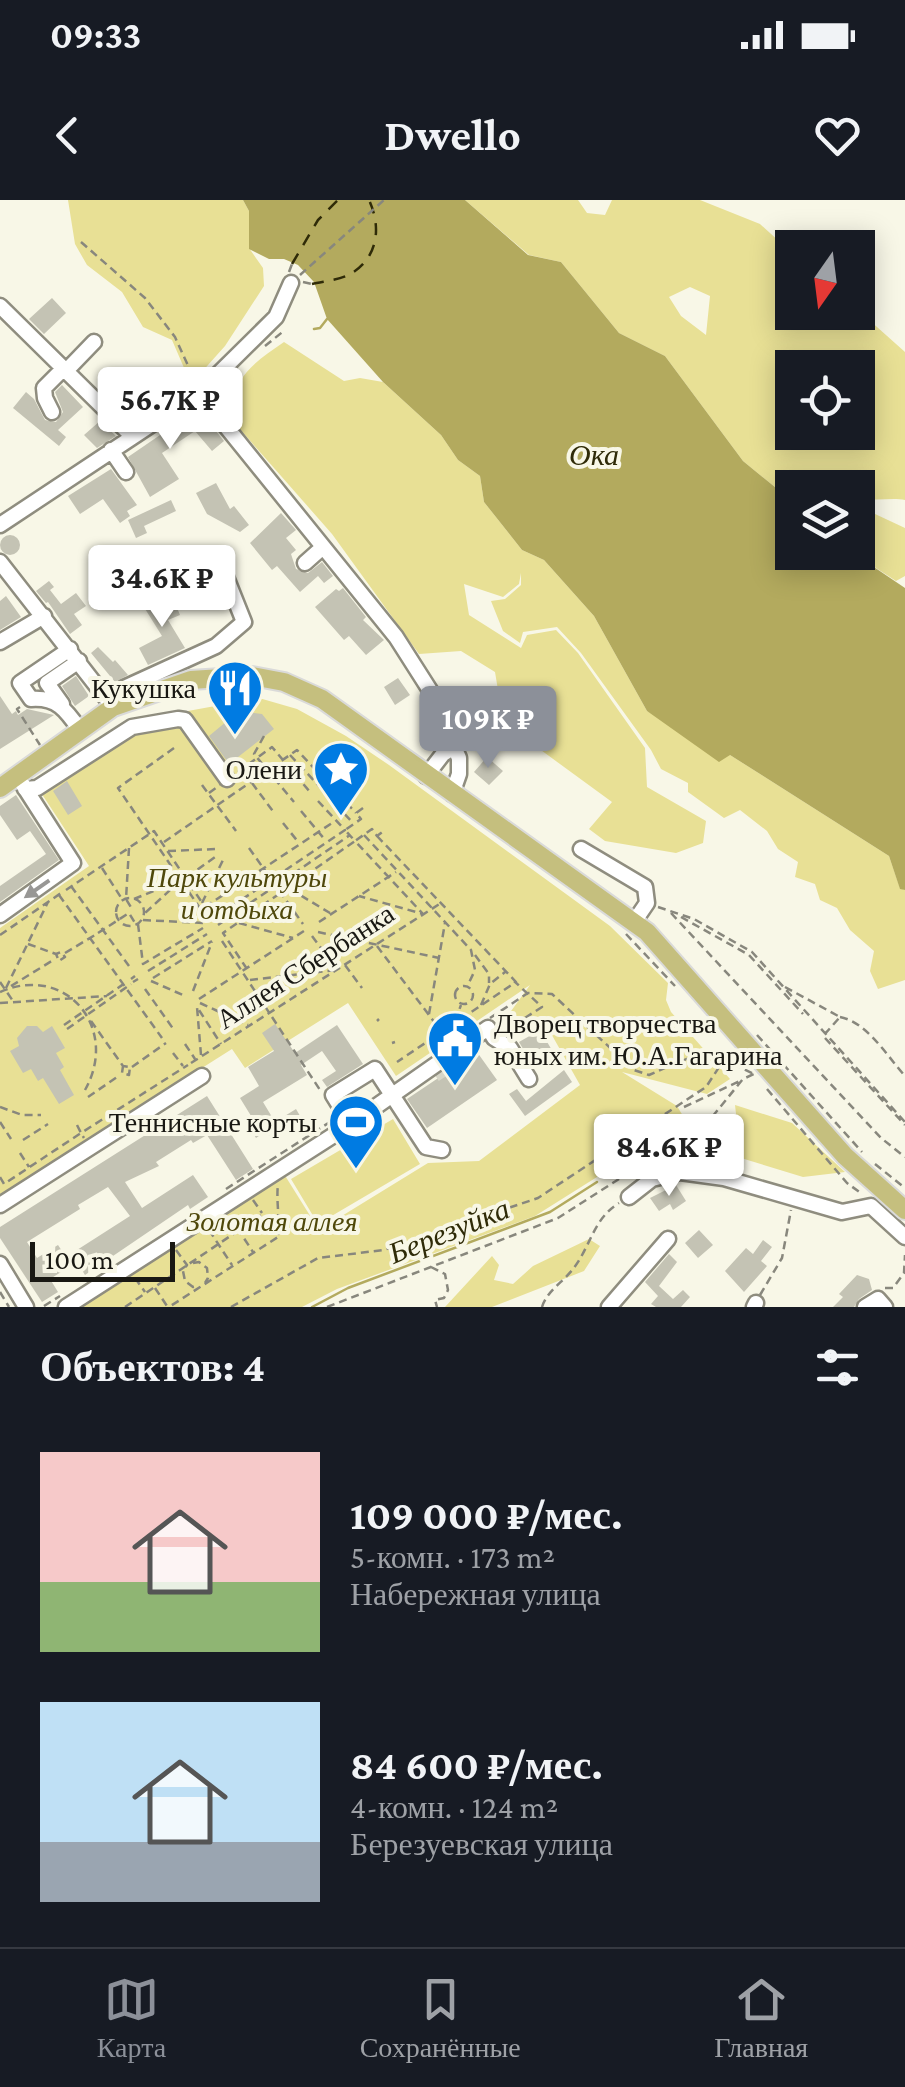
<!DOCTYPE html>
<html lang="ru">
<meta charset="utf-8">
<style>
body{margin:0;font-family:"Crimson Pro",serif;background:#20242c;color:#f1f3f6;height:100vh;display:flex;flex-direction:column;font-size:38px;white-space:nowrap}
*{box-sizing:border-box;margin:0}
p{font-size:32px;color:#9ea1a6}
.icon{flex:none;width:55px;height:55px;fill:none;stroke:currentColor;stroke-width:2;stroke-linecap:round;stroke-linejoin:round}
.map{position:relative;height:1107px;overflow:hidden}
.drawer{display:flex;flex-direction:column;background:#171b24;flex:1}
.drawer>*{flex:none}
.needle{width:65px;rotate:194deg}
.tools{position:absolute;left:775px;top:30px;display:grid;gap:20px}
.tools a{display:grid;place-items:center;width:100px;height:100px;border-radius:0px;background:#171b24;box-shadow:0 5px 25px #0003;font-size:50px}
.scale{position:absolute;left:30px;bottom:25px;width:145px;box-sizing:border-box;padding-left:10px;border:5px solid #191813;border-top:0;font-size:28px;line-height:35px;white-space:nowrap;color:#191813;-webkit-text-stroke:8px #f8f7e7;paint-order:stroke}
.price{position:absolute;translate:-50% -85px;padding:0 22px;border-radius:10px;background:#fff;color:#222;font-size:32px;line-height:65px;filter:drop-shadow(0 2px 5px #0008)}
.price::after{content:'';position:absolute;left:50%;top:60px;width:30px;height:22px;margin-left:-15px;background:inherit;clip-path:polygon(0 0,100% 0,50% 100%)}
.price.current{background:#8c9099;color:#fff}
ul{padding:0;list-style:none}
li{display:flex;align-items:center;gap:30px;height:250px;padding:0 40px}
li span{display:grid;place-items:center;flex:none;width:280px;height:200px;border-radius:0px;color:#555}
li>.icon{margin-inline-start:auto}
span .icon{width:120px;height:120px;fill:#fffc;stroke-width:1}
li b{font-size:42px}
h2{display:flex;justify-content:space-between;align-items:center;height:120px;padding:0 40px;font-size:42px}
.status{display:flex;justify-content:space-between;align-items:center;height:70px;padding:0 50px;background:#171b24;direction:ltr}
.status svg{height:28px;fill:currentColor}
header{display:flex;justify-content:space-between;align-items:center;height:130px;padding:0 40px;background:#171b24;font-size:45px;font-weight:700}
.tabs{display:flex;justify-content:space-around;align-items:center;height:140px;border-top:2px solid #363941;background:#171b24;font-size:28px;color:#9ea1a6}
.tabs a{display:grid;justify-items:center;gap:5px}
.tabs .current{color:#8c9099}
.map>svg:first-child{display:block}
.green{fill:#e8e095;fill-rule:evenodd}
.water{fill:#b3aa5e}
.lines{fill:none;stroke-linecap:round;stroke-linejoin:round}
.stream{stroke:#b3aa5e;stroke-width:2.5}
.ferry{stroke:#2f2b08;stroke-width:2.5;stroke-dasharray:12 10;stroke-linecap:butt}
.building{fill:#c4c3b4;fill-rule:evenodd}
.minor-tunnel{stroke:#d7d6c7;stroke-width:14;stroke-dasharray:14 7;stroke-linecap:butt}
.minor-casing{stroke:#8f8d7f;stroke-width:19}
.major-casing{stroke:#dadad9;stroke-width:22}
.path{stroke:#88877d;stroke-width:2.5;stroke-dasharray:8 5;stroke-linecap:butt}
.minor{stroke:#fff;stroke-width:14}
.major{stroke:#c5bf7e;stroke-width:18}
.oneway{fill:#989795}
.labels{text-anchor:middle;stroke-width:8;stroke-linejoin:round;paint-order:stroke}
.poi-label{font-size:28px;fill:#191813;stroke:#f8f7e7;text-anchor:end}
.park-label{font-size:28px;font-style:italic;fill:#4f480b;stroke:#f8f7e7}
.street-label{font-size:28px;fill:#191813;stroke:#f8f7e7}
.water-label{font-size:30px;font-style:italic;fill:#2f2b08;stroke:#f8f7e7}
</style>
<div class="status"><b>09:33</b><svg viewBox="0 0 49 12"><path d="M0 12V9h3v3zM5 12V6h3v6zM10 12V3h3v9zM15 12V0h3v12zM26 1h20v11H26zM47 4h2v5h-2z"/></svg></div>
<header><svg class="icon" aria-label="back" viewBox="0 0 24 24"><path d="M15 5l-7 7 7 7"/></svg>Dwello<svg class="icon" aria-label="heart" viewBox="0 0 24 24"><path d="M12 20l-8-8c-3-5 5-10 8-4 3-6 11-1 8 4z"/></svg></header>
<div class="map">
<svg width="905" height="1107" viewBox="0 0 905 1107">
<rect width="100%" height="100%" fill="#f8f7e7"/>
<path class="green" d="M68 0H243L249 11V48L263 68 264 86 225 146 191 184 172 140 143 127 122 92 87 65 75 44Z
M465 0H578L587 13 605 15 612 0H700L760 24 792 53V112L858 110 905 152V300C890 297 870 303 858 296V288H792V301L743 261 665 156 619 133 561 62 529 55ZM690 87 710 96 706 135 681 116 669 97ZM792 168H858V232H792Z
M284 142 344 181 360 178 383 182 441 235 458 260 480 276 484 302 522 350 544 360 594 416 647 511 730 555 889 656 900 688 905 690V780L878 789 870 771 874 751 850 730 837 708 820 700 815 684 795 677 798 662 778 649 767 631 740 610 724 618 688 592V583L661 569 651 550 581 453 557 427 523 432 520 443 503 431 491 401 505 399 521 385V373L519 384 503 397 464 384 469 415 521 448 527 435 556 430 578 453 645 548 647 587 706 621 703 643 676 653 605 641 589 629 612 602 486 510 499 496 495 472 461 451 419 454 332 334 238 227C224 184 250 165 284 142Z
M858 306 905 328V376L896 381 853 353 858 352Z
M259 498 297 509 346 536 389 565 610 726 668 783 666 800 671 812 730 879 707 894 622 872 677 906 686 921 535 1016 337 1089 302 1107H82L284 974 319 1030 428 963 479 961 580 885 544 821 523 831 506 818 530 785 396 876 348 803 245 868 232 849 0 996V728L89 666 34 582 128 522Z
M735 905 792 923 845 972 803 977 741 958Z
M393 919 420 964 318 1024 291 979Z
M589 1039 600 1046 584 1071 492 1107H445L492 1056 499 1065 494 1080 513 1084 533 1066Z"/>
<path class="water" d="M243 0H465L528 55 561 62 619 133 665 156 743 261 792 301V352L853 353 905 388V690L900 689 889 656 730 555 719 562 647 511 594 416 544 360 522 350 484 302 480 276 458 260 441 235 383 182 327 119 314 82 298 65 284 59H269L249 49V11Z"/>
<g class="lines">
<path class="stream" d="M314 129 320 128 327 119
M312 1107 348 1088 550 1012 597 982"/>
<path class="ferry" d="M292 64 318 20 338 0
M312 84C324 81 341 80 352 73 379 56 381 26 369 0"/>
</g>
<path class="building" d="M52 98 66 113 44 134 29 119Z
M62 185 83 207 58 230 66 237 59 246 13 208 26 192 34 199 45 220 56 222 63 212 55 192Z
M145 185 156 197 138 215 126 203Z
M198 209 224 241 212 251 195 231 162 253 179 279 150 297 128 257Z
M100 221 116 236 97 248 84 235Z
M111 269 137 305 127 311 130 316 120 323 103 299 80 314 68 296Z
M216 283 230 309 234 306 249 325 240 332 207 314 196 293Z
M171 300 176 311 144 326 147 333 136 338 128 320Z
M281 313 296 330 286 338 296 350 291 354 296 369 308 373 322 362 333 376 324 383 318 376 300 392 277 366 272 370 250 343Z
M0 345a10 10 0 1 1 20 0a10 10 0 1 1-20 0Z
M187 360 210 365 208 374 184 376Z
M49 381 54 387 50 390 61 404 76 393 86 406 74 414 82 425 70 434 48 402 46 403 36 391Z
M343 388 366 417 363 420 384 440 366 455 349 436 344 440 315 407 336 389 339 391Z
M171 393 180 415 168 420 185 448 148 465 139 448 162 436 142 404Z
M6 396 21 417 0 430V401Z
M98 447 113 462 115 460 128 475 115 482 91 453Z
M76 476 89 496 75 506 62 486Z
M398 478 410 495 395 505 384 487Z
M0 496 12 514 16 511 18 515 27 509 54 515 0 549Z
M239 511 262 514 274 529 229 564 209 536Z
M487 557 503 571 489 585 474 572Z
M67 581 82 606 68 615 53 591Z
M16 595 59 660 0 702V686L46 654 30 631 17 640 0 615V606Z
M275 824 295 853 337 825 363 864 327 887 322 880 336 871 322 851 301 865 307 875 263 902 275 922 296 909 303 921 272 940 266 931 256 938 250 928 256 924 240 898 259 886 248 867 274 851 262 833Z
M27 826H37L43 832 52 826 65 848 56 853 64 867 60 870 74 895 59 904 43 878 38 881 31 869 23 873 10 851 19 846 17 838Z
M540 830 556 857 535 869 519 842Z
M477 852 497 880 427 928 407 899Z
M564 870 572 882 525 916 509 894 517 889 526 901Z
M207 896 253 969 236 980 207 935 193 943 191 940 156 962 159 966 125 982 142 1008 193 975 208 997 190 1009 188 1005 85 1075 77 1062 50 1079 58 1092 42 1102 0 1038V1027ZM108 987 130 1016 66 1057 58 1045 37 1058 27 1042 80 1009 78 1005Z
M676 985 686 1001 673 1010 670 1004 659 1011 650 998Z
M699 1030 713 1045 698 1058 685 1043Z
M763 1040 772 1047 761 1061 767 1066 744 1092 725 1071 746 1048 753 1054Z
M669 1054 677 1062 659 1086 673 1099 683 1090 690 1097 681 1107H656L651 1104 658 1096 645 1082Z
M857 1075 869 1079 872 1090 859 1099 854 1107H833L843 1097 839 1094Z"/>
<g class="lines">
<path class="minor-tunnel" d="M435 875 449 866"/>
<g class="minor-casing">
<path id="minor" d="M0 106 132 236
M66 171 94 142
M199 193 396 437 454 528V547L459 558V574L452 594
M52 212 45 198 44 188 63 169
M111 250 126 272
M0 325 199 193 276 117 291 83
M0 362 113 507 124 488 216 446 244 422 226 377
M305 363 323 347
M0 442 44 416
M70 449 20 483 31 499C57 497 66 510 80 530
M62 504 47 483 79 461
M426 576 443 554 454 547
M25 589 37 588 132 527 178 519 185 520 227 579
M581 649 645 687 647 703 634 722
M0 715 73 663 23 585
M351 924 333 895 375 869 426 947 442 950
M629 997 652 979 680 972 724 978 842 1012 871 1006 905 1037
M0 1005 202 876
M0 1064 26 1107
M66 1107 351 924 488 828 494 838 510 848 529 879
M609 1107 668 1039
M754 1107 756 1103
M865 1107 878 1099 885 1107"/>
</g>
<g class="major-casing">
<path id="major" d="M0 588 113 507 191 480 252 476 284 482 322 499 647 732 845 956 905 1010"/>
</g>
<path class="path" d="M81 42 145 98 175 137 195 181
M289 72 292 64
M300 75 384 0
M303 82 312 84
M265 146 285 130
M225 205 224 195 238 172
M20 507 17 509 40 545
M264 536 254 554 294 602
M174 548 118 588 206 717
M290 555 320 587
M238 572 272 547 310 592
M252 583 275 614
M202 585 236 631
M209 593 220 585
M327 595 353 623
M363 608 356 613 361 619 345 630 355 641 372 629 377 636 385 630
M301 611 326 641
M283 623 299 643
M364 635 471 750 475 770 467 787
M377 636 516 782 397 862
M164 642 297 550 356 613
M129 648 126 699 132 709
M249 648 303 724
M168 651 216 649
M102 668 122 699
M187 677 218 655
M71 686 129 766
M290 689 330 713
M66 690 154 631 213 719 345 630 318 601
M59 695 162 838
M116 712a14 14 0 1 1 28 0a14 14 0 1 1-28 0Z
M134 699 181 680 144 714
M202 703 223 660
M205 707 335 621
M658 707 694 719 752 752 905 922
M671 713 881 938 905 957
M681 717 749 755 803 814
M143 720 204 723
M319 722 396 672
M239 723 293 738
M138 724 143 764 203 728
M218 725 350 635
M318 732 439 758
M98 733 129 713 135 723
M626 734 675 786
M0 735 64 691
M312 736 336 768
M222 741 322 893
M28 744 56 754 59 761 65 757 61 752 56 754
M377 746 441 831
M65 753 95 735
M475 755 489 774V783
M345 765 362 788
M247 769 223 733 355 641 423 714 359 696
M148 771 207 734
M153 778 212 741
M131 779 135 776
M250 780 336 770
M151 781 185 796
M0 782 13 801
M133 782 138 779
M11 786 55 759
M455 795a9 9 0 1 1 18 0a9 9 0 1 1-18 0Z
M785 787 840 817 824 835
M6 788 48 702
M145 789 174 830
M193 791 212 742
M0 792C66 763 120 828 85 890
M199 799 307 729
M0 803 107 796
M200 803 248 825
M481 805 490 784 505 772
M429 814 445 723
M840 817C867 822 887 856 905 876
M490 818 528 793 552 794 634 870 649 875C702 852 700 848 754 874
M91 821 123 866 130 867 129 875 122 873 123 866
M377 821 379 819
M455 821 461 805
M64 825 128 781
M67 829 131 784
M503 832 542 807 514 781
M757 835 862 952
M825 838 905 925
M392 843 395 842
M185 844 195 859
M173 853 183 866
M201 855 197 807 221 844
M191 863 441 703
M132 867 166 843
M767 889 847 983 862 994
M88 897 120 875
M0 907 22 915H41
M684 907 742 880
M0 922 11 939
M77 925 81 933 188 865
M23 940 48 924
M670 946 708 922 743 879 754 874
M20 953 29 967
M875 964 905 988
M0 977 4 984 81 933 84 938
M226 989 333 920
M253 1000 262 1013
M230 1017 253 1052
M209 1030 232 1065
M278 1035C280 1018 276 1002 278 984
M176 1050 187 1065 183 1071 185 1081 193 1087 198 1086
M193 1063 199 1062 207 1068 208 1078 205 1083
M431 1067 445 1074 448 1090 444 1098 435 1100 437 1107
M135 1078 145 1092
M155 1088 167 1106
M885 1088H893L904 1073 905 1055
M0 1092 9 1107
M760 1095 782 1058 791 1010
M44 1106 60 1096
M125 1107 263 1014 278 1037 169 1107
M231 1107 318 1058 384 1050 538 998 706 887 731 849
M327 1107 558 1018 669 947 675 962
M542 1107C547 1091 563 1082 573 1069 591 1046 593 1019 619 1003"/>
<use href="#minor" class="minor"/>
<use href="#major" class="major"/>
</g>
<defs><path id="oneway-solid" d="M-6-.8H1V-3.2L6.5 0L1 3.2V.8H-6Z" transform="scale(2.5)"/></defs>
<use class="oneway" href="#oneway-solid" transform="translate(37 689) rotate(145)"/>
<defs>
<g id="restaurant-pin" transform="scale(2.875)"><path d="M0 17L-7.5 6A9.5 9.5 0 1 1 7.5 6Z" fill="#007be2" stroke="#f8f7e7"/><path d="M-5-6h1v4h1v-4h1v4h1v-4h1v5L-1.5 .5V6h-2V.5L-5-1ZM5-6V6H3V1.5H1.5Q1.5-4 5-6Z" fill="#fff"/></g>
<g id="sight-pin" transform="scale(2.875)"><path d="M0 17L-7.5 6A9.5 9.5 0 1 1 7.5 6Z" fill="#007be2" stroke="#f8f7e7"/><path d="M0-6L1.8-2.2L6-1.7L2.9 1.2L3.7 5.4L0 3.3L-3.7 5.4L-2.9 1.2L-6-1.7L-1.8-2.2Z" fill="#fff"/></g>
<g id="civic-pin" transform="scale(2.875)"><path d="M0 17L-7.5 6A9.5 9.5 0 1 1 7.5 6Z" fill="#007be2" stroke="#f8f7e7"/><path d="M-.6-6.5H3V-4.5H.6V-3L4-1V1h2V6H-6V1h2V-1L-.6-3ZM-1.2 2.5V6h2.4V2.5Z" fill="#fff"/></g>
<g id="stadium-pin" transform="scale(2.875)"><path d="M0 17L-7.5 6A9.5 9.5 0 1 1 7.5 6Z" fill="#007be2" stroke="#f8f7e7"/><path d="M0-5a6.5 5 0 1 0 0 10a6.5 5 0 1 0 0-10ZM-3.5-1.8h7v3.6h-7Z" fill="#fff"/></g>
</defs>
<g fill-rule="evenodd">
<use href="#restaurant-pin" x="235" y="488"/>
<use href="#sight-pin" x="341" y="569"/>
<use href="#civic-pin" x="455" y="839"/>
<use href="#stadium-pin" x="356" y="922"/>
</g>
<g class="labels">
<g class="poi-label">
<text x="196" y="498">Кукушка</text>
<text x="302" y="579">Олени</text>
<text x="494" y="833" text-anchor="start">Дворец творчества<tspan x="494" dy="32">юных им. Ю.А.Гагарина</tspan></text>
<text x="317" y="932">Теннисные корты</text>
</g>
<g class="park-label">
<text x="237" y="687">Парк культуры<tspan x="237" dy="32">и отдыха</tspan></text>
<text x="272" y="1031">Золотая аллея</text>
</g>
<g class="street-label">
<text transform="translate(305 766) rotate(-33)" y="10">Аллея Сбербанка</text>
</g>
<g class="water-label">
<text x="594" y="265">Ока</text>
<text transform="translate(449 1031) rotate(-22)" y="10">Березуйка</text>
</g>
</g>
</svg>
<div class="tools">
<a><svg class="needle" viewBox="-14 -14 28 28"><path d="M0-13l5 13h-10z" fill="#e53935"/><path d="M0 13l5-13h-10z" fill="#9ea1a6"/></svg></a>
<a><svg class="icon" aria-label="locate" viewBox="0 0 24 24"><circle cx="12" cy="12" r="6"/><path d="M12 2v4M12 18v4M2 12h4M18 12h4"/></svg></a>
<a><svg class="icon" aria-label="layers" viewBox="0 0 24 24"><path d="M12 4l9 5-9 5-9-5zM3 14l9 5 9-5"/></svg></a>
</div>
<div class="scale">100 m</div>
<b class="price" style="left:170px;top:252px">56.7K ₽</b>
<b class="price" style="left:162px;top:430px">34.6K ₽</b>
<b class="price current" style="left:488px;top:571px">109K ₽</b>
<b class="price" style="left:669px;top:999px">84.6K ₽</b>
</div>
<section class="drawer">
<h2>Объектов: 4<svg class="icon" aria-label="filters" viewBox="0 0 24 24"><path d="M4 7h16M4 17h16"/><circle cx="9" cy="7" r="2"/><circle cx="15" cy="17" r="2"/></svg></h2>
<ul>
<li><span style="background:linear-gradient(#f6c9c9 65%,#8fb573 0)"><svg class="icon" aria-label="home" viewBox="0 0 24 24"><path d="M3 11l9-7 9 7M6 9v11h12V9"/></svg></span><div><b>109 000 ₽/мес.</b><p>5-комн. · 173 m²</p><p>Набережная улица</p></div></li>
<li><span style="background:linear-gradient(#bfe0f5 70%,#9aa5b1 0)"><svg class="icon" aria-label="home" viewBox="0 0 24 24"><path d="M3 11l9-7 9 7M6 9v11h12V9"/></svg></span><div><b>84 600 ₽/мес.</b><p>4-комн. · 124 m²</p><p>Березуевская улица</p></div></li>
</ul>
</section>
<nav class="tabs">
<a class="current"><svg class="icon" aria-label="map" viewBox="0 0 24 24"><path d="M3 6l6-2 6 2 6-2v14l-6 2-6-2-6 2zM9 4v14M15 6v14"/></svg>Карта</a>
<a><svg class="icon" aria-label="saved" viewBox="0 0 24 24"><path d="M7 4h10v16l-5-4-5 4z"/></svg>Сохранённые</a>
<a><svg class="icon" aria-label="home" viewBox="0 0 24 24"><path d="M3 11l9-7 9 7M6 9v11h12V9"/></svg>Главная</a>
</nav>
